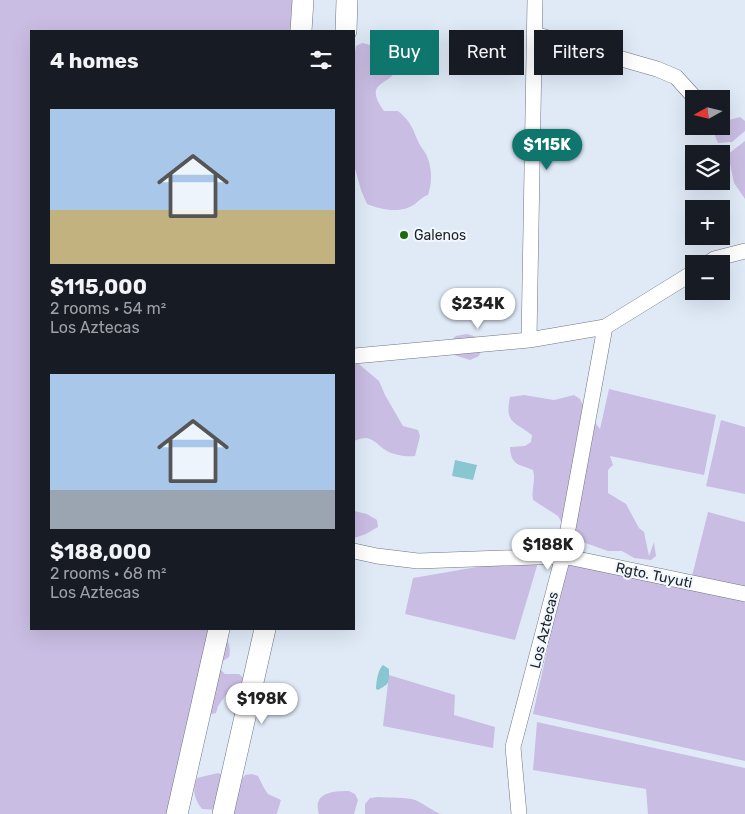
<!DOCTYPE html>
<meta charset="utf-8">
<style>
body{margin:0;font-family:Rubik,sans-serif;background:#20242c;color:#f1f3f6;height:100vh;display:flex;flex-direction:column;font-size:19px;white-space:nowrap}
*{box-sizing:border-box;margin:0}
p{font-size:16px;color:#9ea1a6}
.icon{flex:none;width:28px;height:28px;fill:none;stroke:currentColor;stroke-width:2;stroke-linecap:round;stroke-linejoin:round}
.map{position:relative;flex:1;overflow:hidden}
.drawer{position:absolute;left:30px;top:30px;width:325px;height:600px;display:flex;flex-direction:column;background:#171b24;border-radius:0px;box-shadow:0 5px 20px #0002}
.drawer>*{flex:none}
.banner{position:absolute;left:370px;top:30px;width:300px;height:45px;display:flex;gap:10px}
.needle{width:32px;rotate:262deg}
.controls{position:absolute;left:685px;top:90px;display:grid;gap:10px}
.controls a{display:grid;place-items:center;width:45px;height:45px;border-radius:0px;background:#171b24;box-shadow:0 5px 20px #0002;font-size:25px}
.price{position:absolute;translate:-50% -42px;padding:0 11px;border-radius:18px;background:#fff;color:#222;font-size:16px;line-height:32px;filter:drop-shadow(0 1px 2px #0008)}
.price::after{content:'';position:absolute;left:50%;top:30px;width:15px;height:11px;margin-left:-8px;background:inherit;clip-path:polygon(0 0,100% 0,50% 100%)}
.price.active{background:#0f766e;color:#fff}
ul{padding:0;list-style:none}
li{display:grid;align-content:center;gap:10px;height:265px;padding:0 20px}
li span{display:grid;place-items:center;height:155px;border-radius:0px;color:#555}
li>.icon{margin-inline-start:auto}
span .icon{width:90px;height:90px;fill:#fffc;stroke-width:1}
li b{font-size:21px}
h2{display:flex;justify-content:space-between;align-items:center;height:60px;padding:0 20px;font-size:21px}
.tag{padding:0 18px;border-radius:0px;background:#171b24;box-shadow:0 5px 20px #0002;font-size:18px;line-height:45px}
.tag.active{background:#0f766e;color:#fff}
.map>svg:first-child{display:block}
.green{fill:#cabde3}
.water{fill:#88c6d1}
.lines{fill:none;stroke-linecap:round;stroke-linejoin:round}
.street-casing{stroke:#6d7682;stroke-width:16}
.secondary-casing{stroke:#6d7682;stroke-width:22}
.street{stroke:#fff;stroke-width:15}
.secondary{stroke:#fff;stroke-width:21}
.poi-dot{fill:#1f6b0b;stroke:#f1f7ff;stroke-width:2}
.labels{text-anchor:middle;stroke-width:4;stroke-linejoin:round;paint-order:stroke}
.poi-label{font-size:14px;fill:#1d2126;stroke:#f1f7ff;text-anchor:start}
.street-label{font-size:14px;fill:#1d2126;stroke:#f1f7ff}
</style>
<div class="map">
<svg width="745" height="814" viewBox="0 0 745 814">
<rect width="100%" height="100%" fill="#e0eaf7"/>
<path class="green" d="M0 0H303L307 31H31V629H221C227 638 232 646 229 657L223 661 220 669 225 674H239L245 679 240 695H226L218 706 216 713 209 715 178 814H0Z
M362 43C372 44 378 51 388 51L398 60C399 89 359 76 384 111H398C411 122 412 127 418 141 420 147 426 152 428 159 432 170 432 183 428 195 422 197 419 201 415 204 401 214 382 210 367 204L361 190 354 165V59L356 46Z
M740 117 745 121V131L732 142 718 143 715 136 717 128 729 120Z
M745 141V199L734 183 728 154Z
M467 334 477 337 482 346 479 356 470 360 448 353 447 343 456 336Z
M354 360 379 381 385 395 403 426 418 430 420 436 415 456C406 457 394 455 387 451 373 442 371 433 354 441Z
M609 389 716 415 704 475 610 456 613 465 608 470V493L626 504 639 528 644 532 649 556 654 542 656 556 651 560 634 558 622 551H608L574 539 569 535 558 516 533 500C531 489 536 482 533 470 519 464 511 466 510 447L525 446 531 442 532 435C516 422 504 424 510 397L524 395 554 400 574 395 580 399 586 411 600 429Z
M721 420 745 427V494L706 486Z
M354 511 367 514 377 520 378 527 366 534 354 538Z
M708 512 745 522V589L692 576Z
M540 556 515 640 405 614 413 578Z
M565 557 745 597V761L533 714 553 623Z
M389 675 455 695 454 715 495 727 493 748 383 726Z
M537 722 745 768V814H648L646 789 533 770Z
M218 773 239 783 245 775 252 774 258 776 264 788 268 794 281 800 277 813 276 814H224L217 810 202 809C194 798 192 791 197 778Z
M349 791 355 794 358 800 354 814H319C312 792 334 791 349 791Z
M378 797C390 798 406 797 415 800 425 804 432 811 441 814H365V804L370 798Z"/>
<path class="water" d="M455 460 477 465 473 480 452 476Z
M383 665 389 669C389 684 390 683 378 690L376 689C376 683 378 669 383 665Z"/>
<g class="lines">
<g class="street-casing">
<path id="street" d="M534 34 657 69 676 77 696 99
M707 264 714 259 745 251
M529 340 535 0
M354 356 529 340 605 327 694 272
M354 551 377 556 418 561 563 556 745 594
M519 814 513 747 563 556 605 327"/>
</g>
<g class="secondary-casing">
<path id="secondary" d="M301 31 303 0
M346 31 347 0
M177 814 219 629
M223 814 265 629"/>
</g>
<use href="#street" class="street"/>
<use href="#secondary" class="secondary"/>
</g>
<circle class="poi-dot" cx="404" cy="235" r="5"/>
<g class="labels">
<g class="poi-label">
<text x="414" y="240">Galenos</text>
</g>
<g class="street-label">
<text transform="translate(654 575) rotate(12)" y="5">Rgto. Tuyuti</text>
<text transform="translate(544 630) rotate(-76)" y="5">Los Aztecas</text>
</g>
</g>
</svg>
<div class="controls">
<a><svg class="needle" viewBox="-14 -14 28 28"><path d="M0-13l5 13h-10z" fill="#e53935"/><path d="M0 13l5-13h-10z" fill="#9ea1a6"/></svg></a>
<a><svg class="icon" aria-label="layers" viewBox="0 0 24 24"><path d="M12 4l9 5-9 5-9-5zM3 14l9 5 9-5"/></svg></a>
<a>+</a>
<a>−</a>
</div>
<b class="price active" style="left:547px;top:171px">$115K</b>
<b class="price" style="left:478px;top:330px">$234K</b>
<b class="price" style="left:548px;top:571px">$188K</b>
<b class="price" style="left:262px;top:725px">$198K</b>
<div class="banner">
<a class="tag active">Buy</a>
<a class="tag">Rent</a>
<a class="tag">Filters</a>
</div>
<section class="drawer">
<h2>4 homes<svg class="icon" aria-label="filters" viewBox="0 0 24 24"><path d="M4 7h16M4 17h16"/><circle cx="9" cy="7" r="2"/><circle cx="15" cy="17" r="2"/></svg></h2>
<ul>
<li><span style="background:linear-gradient(#a9c7e8 65%,#c2b280 0)"><svg class="icon" aria-label="home" viewBox="0 0 24 24"><path d="M3 11l9-7 9 7M6 9v11h12V9"/></svg></span><div><b>$115,000</b><p>2 rooms · 54 m²</p><p>Los Aztecas</p></div></li>
<li><span style="background:linear-gradient(#a9c7e8 75%,#9aa5b1 0)"><svg class="icon" aria-label="home" viewBox="0 0 24 24"><path d="M3 11l9-7 9 7M6 9v11h12V9"/></svg></span><div><b>$188,000</b><p>2 rooms · 68 m²</p><p>Los Aztecas</p></div></li>
</ul>
</section>
</div>
